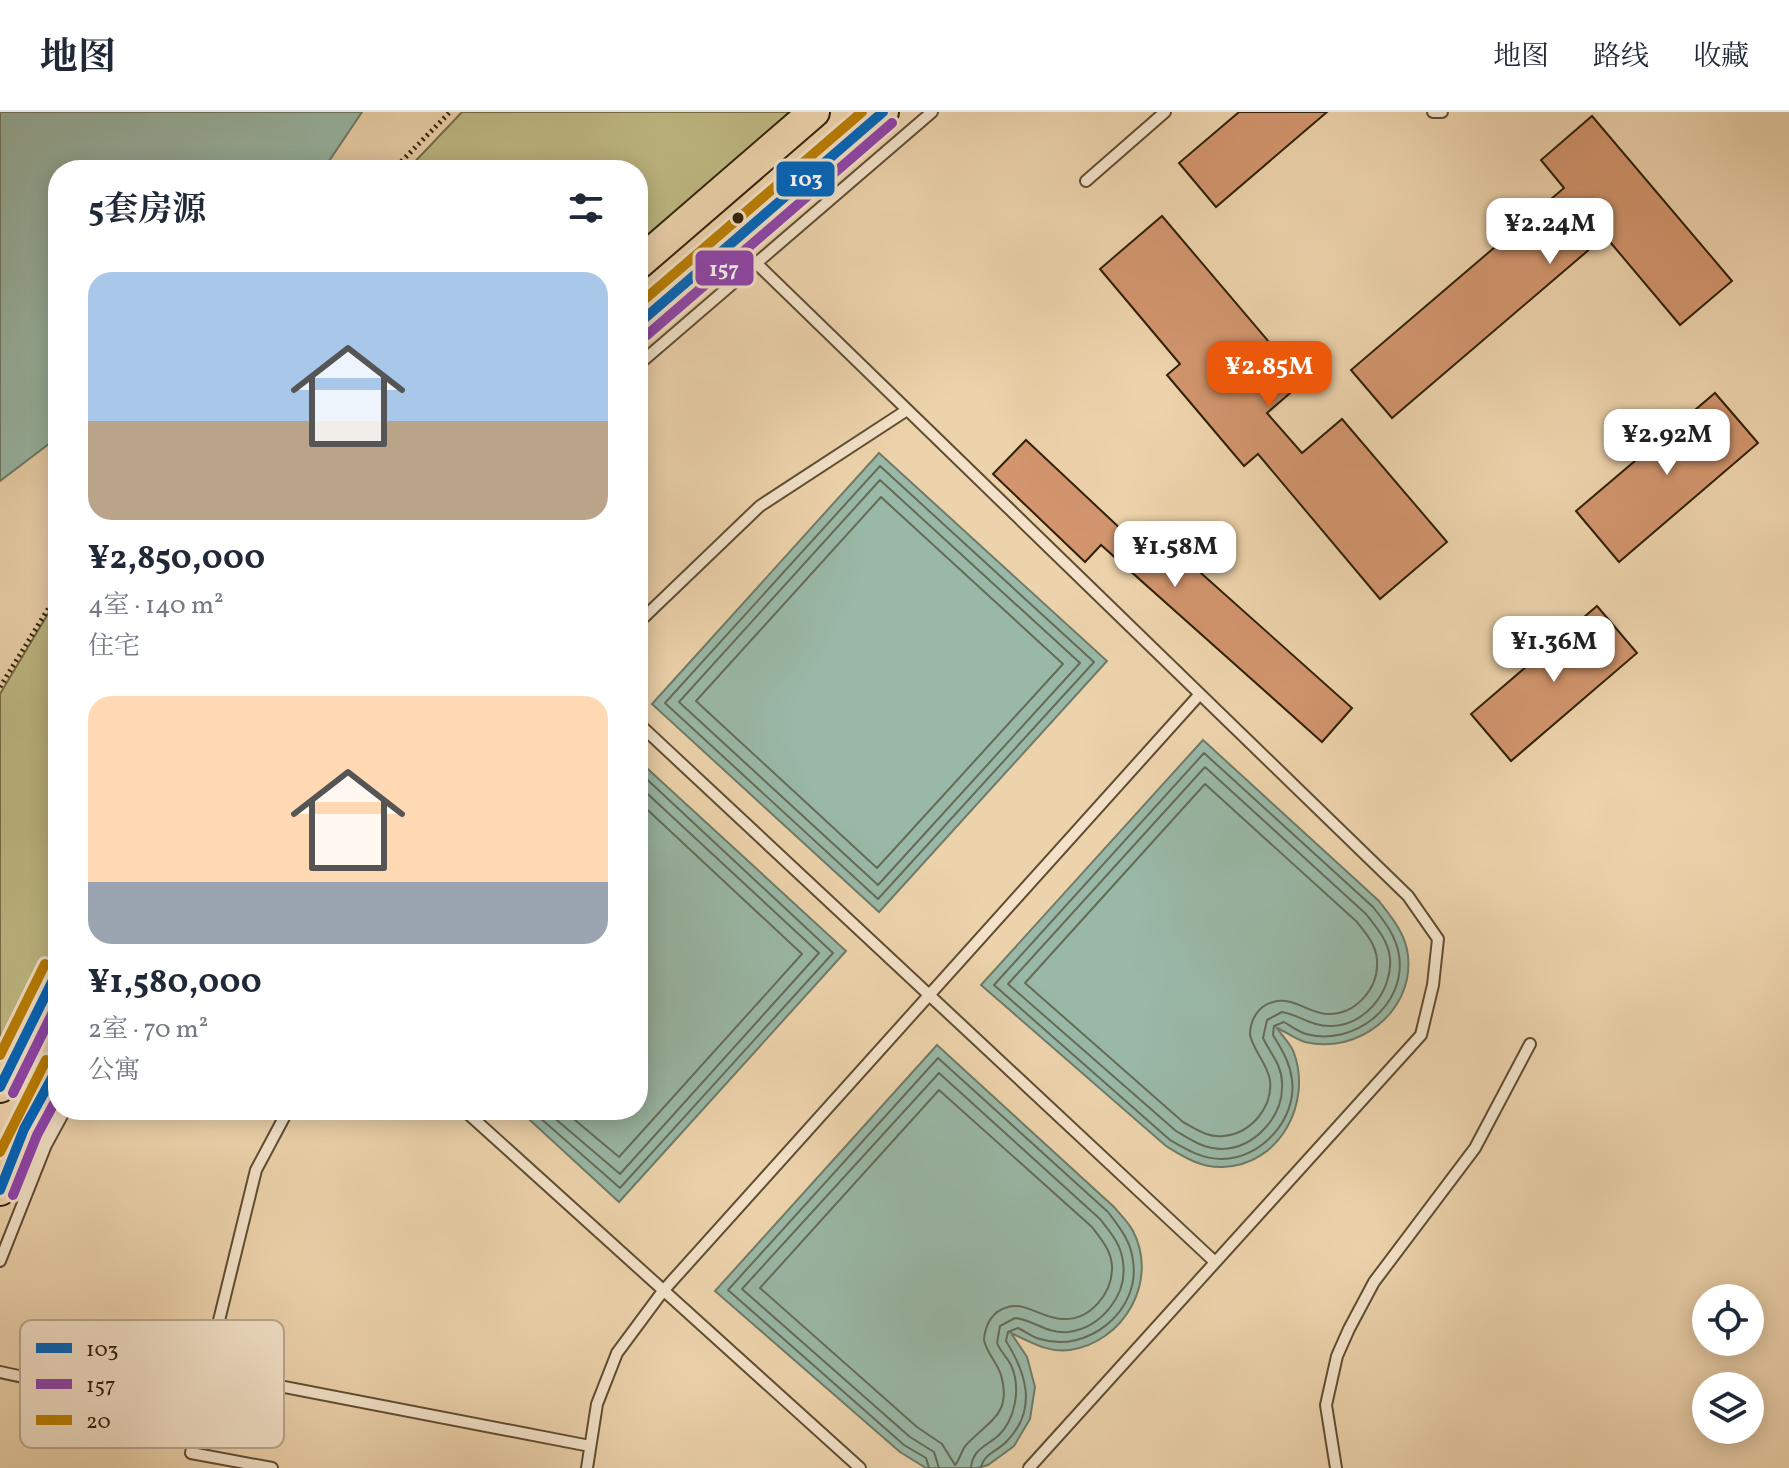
<!DOCTYPE html>
<html lang="zh">
<meta charset="utf-8">
<style>
body{margin:0;font-family:Vollkorn,"Noto Serif SC",serif;background:#f2f2f3;color:#1f2937;height:100vh;display:flex;flex-direction:column;font-size:30px;white-space:nowrap}
*{box-sizing:border-box;margin:0}
p{font-size:26px;color:#747a83}
.icon{flex:none;width:44px;height:44px;fill:none;stroke:currentColor;stroke-width:2;stroke-linecap:round;stroke-linejoin:round}
.map{position:relative;flex:1;overflow:hidden}
.sheet{position:absolute;left:48px;top:48px;width:600px;height:960px;display:flex;flex-direction:column;background:#fff;border-radius:32px;box-shadow:0 4px 20px #0003}
.sheet>*{flex:none}
.fabs{position:absolute;left:1692px;top:1172px;display:grid;gap:16px}
.fabs a{display:grid;place-items:center;width:72px;height:72px;border-radius:50%;background:#fff;box-shadow:0 4px 20px #0003;font-size:40px}
.price{position:absolute;translate:-50% -68px;padding:0 18px;border-radius:16px;background:#fff;color:#222;font-size:26px;line-height:52px;filter:drop-shadow(0 2px 4px #0008)}
.price::after{content:'';position:absolute;left:50%;top:48px;width:24px;height:18px;margin-left:-12px;background:inherit;clip-path:polygon(0 0,100% 0,50% 100%)}
.price.on{background:#ea580c;color:#fff}
ul{padding:0;list-style:none}
li{display:grid;align-content:center;gap:16px;height:424px;padding:0 40px}
li span{display:grid;place-items:center;height:248px;border-radius:24px;color:#555}
li>.icon{margin-inline-start:auto}
span .icon{width:144px;height:144px;fill:#fffc;stroke-width:1}
li b{font-size:34px}
h2{display:flex;justify-content:space-between;align-items:center;height:96px;padding:0 40px;font-size:34px}
header{display:flex;align-items:center;gap:48px;box-sizing:border-box;height:112px;padding:0 40px;background:#fff;border-bottom:2px solid #e0e1e3}
header strong{font-size:38px}
nav{display:flex;gap:44px;margin-inline-start:auto;font-size:28px}
.map>svg:first-child{display:block}
.green{fill:#bfba84;stroke:#786d46;stroke-width:2}
.water{fill:#99b8a7;stroke:#6f7b67;stroke-width:2}
.lines{fill:none;stroke-linecap:round;stroke-linejoin:round}
.shore{stroke:#646c58;stroke-width:2}
.building{fill:#d2956d;stroke:#302008;stroke-width:2}
.service-casing{stroke:#5f4d31;stroke-width:14}
.primary-casing{stroke:#302008;stroke-width:34}
.path{stroke:#302008;stroke-width:5;stroke-dasharray:2 4;stroke-linecap:butt}
.service{stroke:#f3e2c9;stroke-width:10}
.primary{stroke:#edd3ac;stroke-width:30}
.bus-1-casing{stroke:#f3e2c9;stroke-width:16}
.bus-2-casing{stroke:#f3e2c9;stroke-width:16}
.bus-3-casing{stroke:#f3e2c9;stroke-width:16}
.bus-1{stroke:#0065bd;stroke-width:10}
.bus-2{stroke:#8e44ad;stroke-width:10}
.bus-3{stroke:#bb7e02;stroke-width:10}
.bus-dot{fill:#302008;stroke:#f3e2c9;stroke-width:3}
.key{fill:#f3e2c9;stroke:#b8a88f;stroke-width:2}
.key-label{font-size:22px;fill:#302008}
.line-badge{stroke:#f3e2c9;stroke-width:3}
.badge-label{font-size:22px;text-anchor:middle;font-weight:bold;fill:#fff}
</style>
<header>
<strong>地图</strong>
<nav><a>地图</a><a>路线</a><a>收藏</a></nav>
</header>
<div class="map">
<svg width="1789" height="1356" viewBox="0 0 1789 1356">
<rect width="100%" height="100%" fill="#edd3ac"/>
<filter id="stains"><feTurbulence type="fractalNoise" baseFrequency=".0025" numOctaves="4"/><feColorMatrix values="0 0 0 0 .2 0 0 0 0 .09 0 0 0 0 .02 0 0 0 .5 -.17"/></filter>
<radialGradient id="worn" r=".72"><stop offset=".6" stop-color="#630" stop-opacity="0"/><stop offset="1" stop-color="#630" stop-opacity=".3"/></radialGradient>
<path class="green" d="M462 0H814L638 152V58H407Z
M58 485V836L0 932V582Z"/>
<path class="water" d="M0 0H362L323 58H58V325L0 369Z
M879 341 1107 549 879 800 652 592Z
M1203 628 1379 789C1392 806 1406 822 1408 844 1414 900 1357 943 1305 930 1295 927 1286 920 1277 916 1282 924 1291 932 1294 941 1312 991 1280 1053 1223 1055 1201 1056 1184 1045 1166 1034L981 873Z
M638 648 846 839 619 1090 519 998H638Z
M937 933 1114 1095C1120 1102 1129 1111 1133 1119 1159 1169 1124 1230 1070 1238 1048 1241 1030 1230 1011 1221L1027 1245 1035 1275 1030 1307 1014 1334 988 1353 977 1356H926L900 1340 715 1179Z"/>
<g class="lines">
<path class="shore" d="M880 354 1094 550 878 787 665 591Z
M880 368 1080 551 878 773 679 590Z
M881 385 1063 552 877 756 696 589Z
M1204 641 1373 795C1385 810 1396 824 1399 843 1407 894 1353 935 1306 922 1299 920 1291 914 1284 910L1274 914 1273 923C1282 938 1290 950 1292 968 1297 1007 1261 1047 1222 1047 1202 1047 1187 1038 1170 1028L994 873Z
M1205 655 1366 802C1376 815 1388 828 1390 846 1393 879 1364 915 1330 914 1311 914 1299 903 1282 900L1267 908 1263 926C1270 941 1282 953 1282 971 1284 1004 1255 1036 1222 1037 1204 1037 1191 1028 1176 1019L1008 872Z
M1205 672 1357 810C1366 821 1376 833 1377 848 1379 876 1356 903 1327 902 1308 901 1293 884 1273 890 1258 894 1250 908 1250 923 1254 940 1267 951 1270 968 1273 996 1250 1022 1223 1024 1208 1026 1196 1017 1183 1010L1025 871Z
M939 978 1092 1115C1101 1127 1111 1138 1112 1154 1113 1181 1090 1209 1062 1207 1043 1207 1027 1190 1008 1195 992 1199 985 1213 984 1228 987 1242 997 1250 1001 1263 1012 1302 990 1308 967 1332 961 1338 960 1348 955 1353L942 1332 917 1315 760 1176Z
M531 998 620 1076 833 841 638 659
M545 998 620 1062 819 841 638 673
M563 998 619 1045 802 842 638 689
M929 1356 926 1346 904 1333 728 1178 938 946 1108 1100C1120 1116 1131 1129 1133 1149 1141 1199 1087 1242 1040 1227 1032 1225 1025 1219 1018 1216L1008 1220 1006 1229C1026 1261 1038 1297 1007 1329 998 1339 983 1342 981 1356
M939 1356 934 1340 910 1325 742 1177 939 961 1100 1107C1111 1121 1121 1132 1123 1150 1128 1183 1101 1216 1068 1220 1047 1222 1034 1208 1015 1206L1000 1214 997 1231C1000 1239 1007 1245 1011 1253 1021 1275 1016 1307 998 1324 986 1334 972 1338 971 1356"/>
</g>
<path class="building" d="M1239 0H1327L1216 95 1179 51Z
M1592 4 1732 169 1680 213 1605 124 1392 306 1351 258 1564 76 1541 48Z
M1162 104 1303 270 1267 301 1302 341 1342 307 1447 430 1380 487 1258 342 1244 354 1167 263 1180 252 1100 157Z
M1715 281 1758 331 1619 450 1576 399Z
M1026 328 1141 436 1155 420 1352 596 1322 630 1101 433 1085 450 993 362Z
M1597 494 1637 541 1511 649 1471 602Z"/>
<g class="lines">
<g class="service-casing">
<path id="service" d="M1433 0H1442
M1086 69 1165 0
M756 151 1408 784 1438 827 1433 873 1421 923 1029 1356
M638 253 932 0
M638 511 760 394 907 298
M638 611 1215 1150
M464 998 860 1356
M0 1149 46 1033 65 998
M0 1260 199 1303
M207 1260 590 1334
M272 1356 191 1341 210 1245 256 1058 288 998
M587 1356 597 1292 617 1241 663 1179 1200 582
M1336 1356 1326 1293 1337 1244 1349 1217 1374 1170 1475 1036 1530 932"/>
</g>
<g class="primary-casing">
<path id="primary" d="M638 152 814 0
M638 212 883 0
M0 975 58 858
M0 1078 24 1017 58 955"/>
</g>
<path class="path" d="M393 58 450 0
M0 575 58 481"/>
<use href="#service" class="service"/>
<use href="#primary" class="primary"/>
<g class="bus-1-casing">
<path id="bus-1" d="M638 212 883 0
M0 975 58 858
M0 1078 24 1017 58 955"/>
</g>
<g class="bus-2-casing">
<path id="bus-2" d="M647 223 892 11
M13 981 58 890
M13 1083 37 1023 58 984"/>
</g>
<g class="bus-3-casing">
<path id="bus-3" d="M638 193 862 0
M0 943 45 852
M0 1040 46 948"/>
</g>
<use href="#bus-1" class="bus-1"/>
<use href="#bus-2" class="bus-2"/>
<use href="#bus-3" class="bus-3"/>
</g>
<circle class="bus-dot" cx="738" cy="106" r="7"/>
<rect x="20" y="1208" width="264" height="128" rx="12" class="key"/>
<rect x="36" y="1231" width="36" height="10" fill="#0065bd"/>
<rect x="36" y="1267" width="36" height="10" fill="#8e44ad"/>
<rect x="36" y="1303" width="36" height="10" fill="#bb7e02"/>
<g class="key-label">
<text x="86" y="1244">103</text>
<text x="86" y="1280">157</text>
<text x="86" y="1316">20</text>
</g>
<g class="line-badge">
<rect x="775" y="48" width="61" height="38" rx="8" fill="#0065bd"/>
<rect x="694" y="137" width="61" height="38" rx="8" fill="#8e44ad"/>
</g>
<g class="badge-label">
<text x="806" y="74">103</text>
<text x="724" y="164">157</text>
</g>
<rect width="100%" height="100%" filter="url(#stains)"/>
<rect width="100%" height="100%" fill="url(#worn)"/>
</svg>
<div class="fabs">
<a><svg class="icon" aria-label="locate" viewBox="0 0 24 24"><circle cx="12" cy="12" r="6"/><path d="M12 2v4M12 18v4M2 12h4M18 12h4"/></svg></a>
<a><svg class="icon" aria-label="layers" viewBox="0 0 24 24"><path d="M12 4l9 5-9 5-9-5zM3 14l9 5 9-5"/></svg></a>
</div>
<b class="price" style="left:1550px;top:154px">¥2.24M</b>
<b class="price on" style="left:1269px;top:297px">¥2.85M</b>
<b class="price" style="left:1667px;top:365px">¥2.92M</b>
<b class="price" style="left:1175px;top:477px">¥1.58M</b>
<b class="price" style="left:1554px;top:572px">¥1.36M</b>
<section class="sheet">
<h2>5套房源<svg class="icon" aria-label="filters" viewBox="0 0 24 24"><path d="M4 7h16M4 17h16"/><circle cx="9" cy="7" r="2"/><circle cx="15" cy="17" r="2"/></svg></h2>
<ul>
<li><span style="background:linear-gradient(#a9c7e8 60%,#b9a48a 0)"><svg class="icon" aria-label="home" viewBox="0 0 24 24"><path d="M3 11l9-7 9 7M6 9v11h12V9"/></svg></span><div><b>¥2,850,000</b><p>4室 · 140 m²</p><p>住宅</p></div></li>
<li><span style="background:linear-gradient(#ffd9b3 75%,#9aa5b1 0)"><svg class="icon" aria-label="home" viewBox="0 0 24 24"><path d="M3 11l9-7 9 7M6 9v11h12V9"/></svg></span><div><b>¥1,580,000</b><p>2室 · 70 m²</p><p>公寓</p></div></li>
</ul>
</section>
</div>
